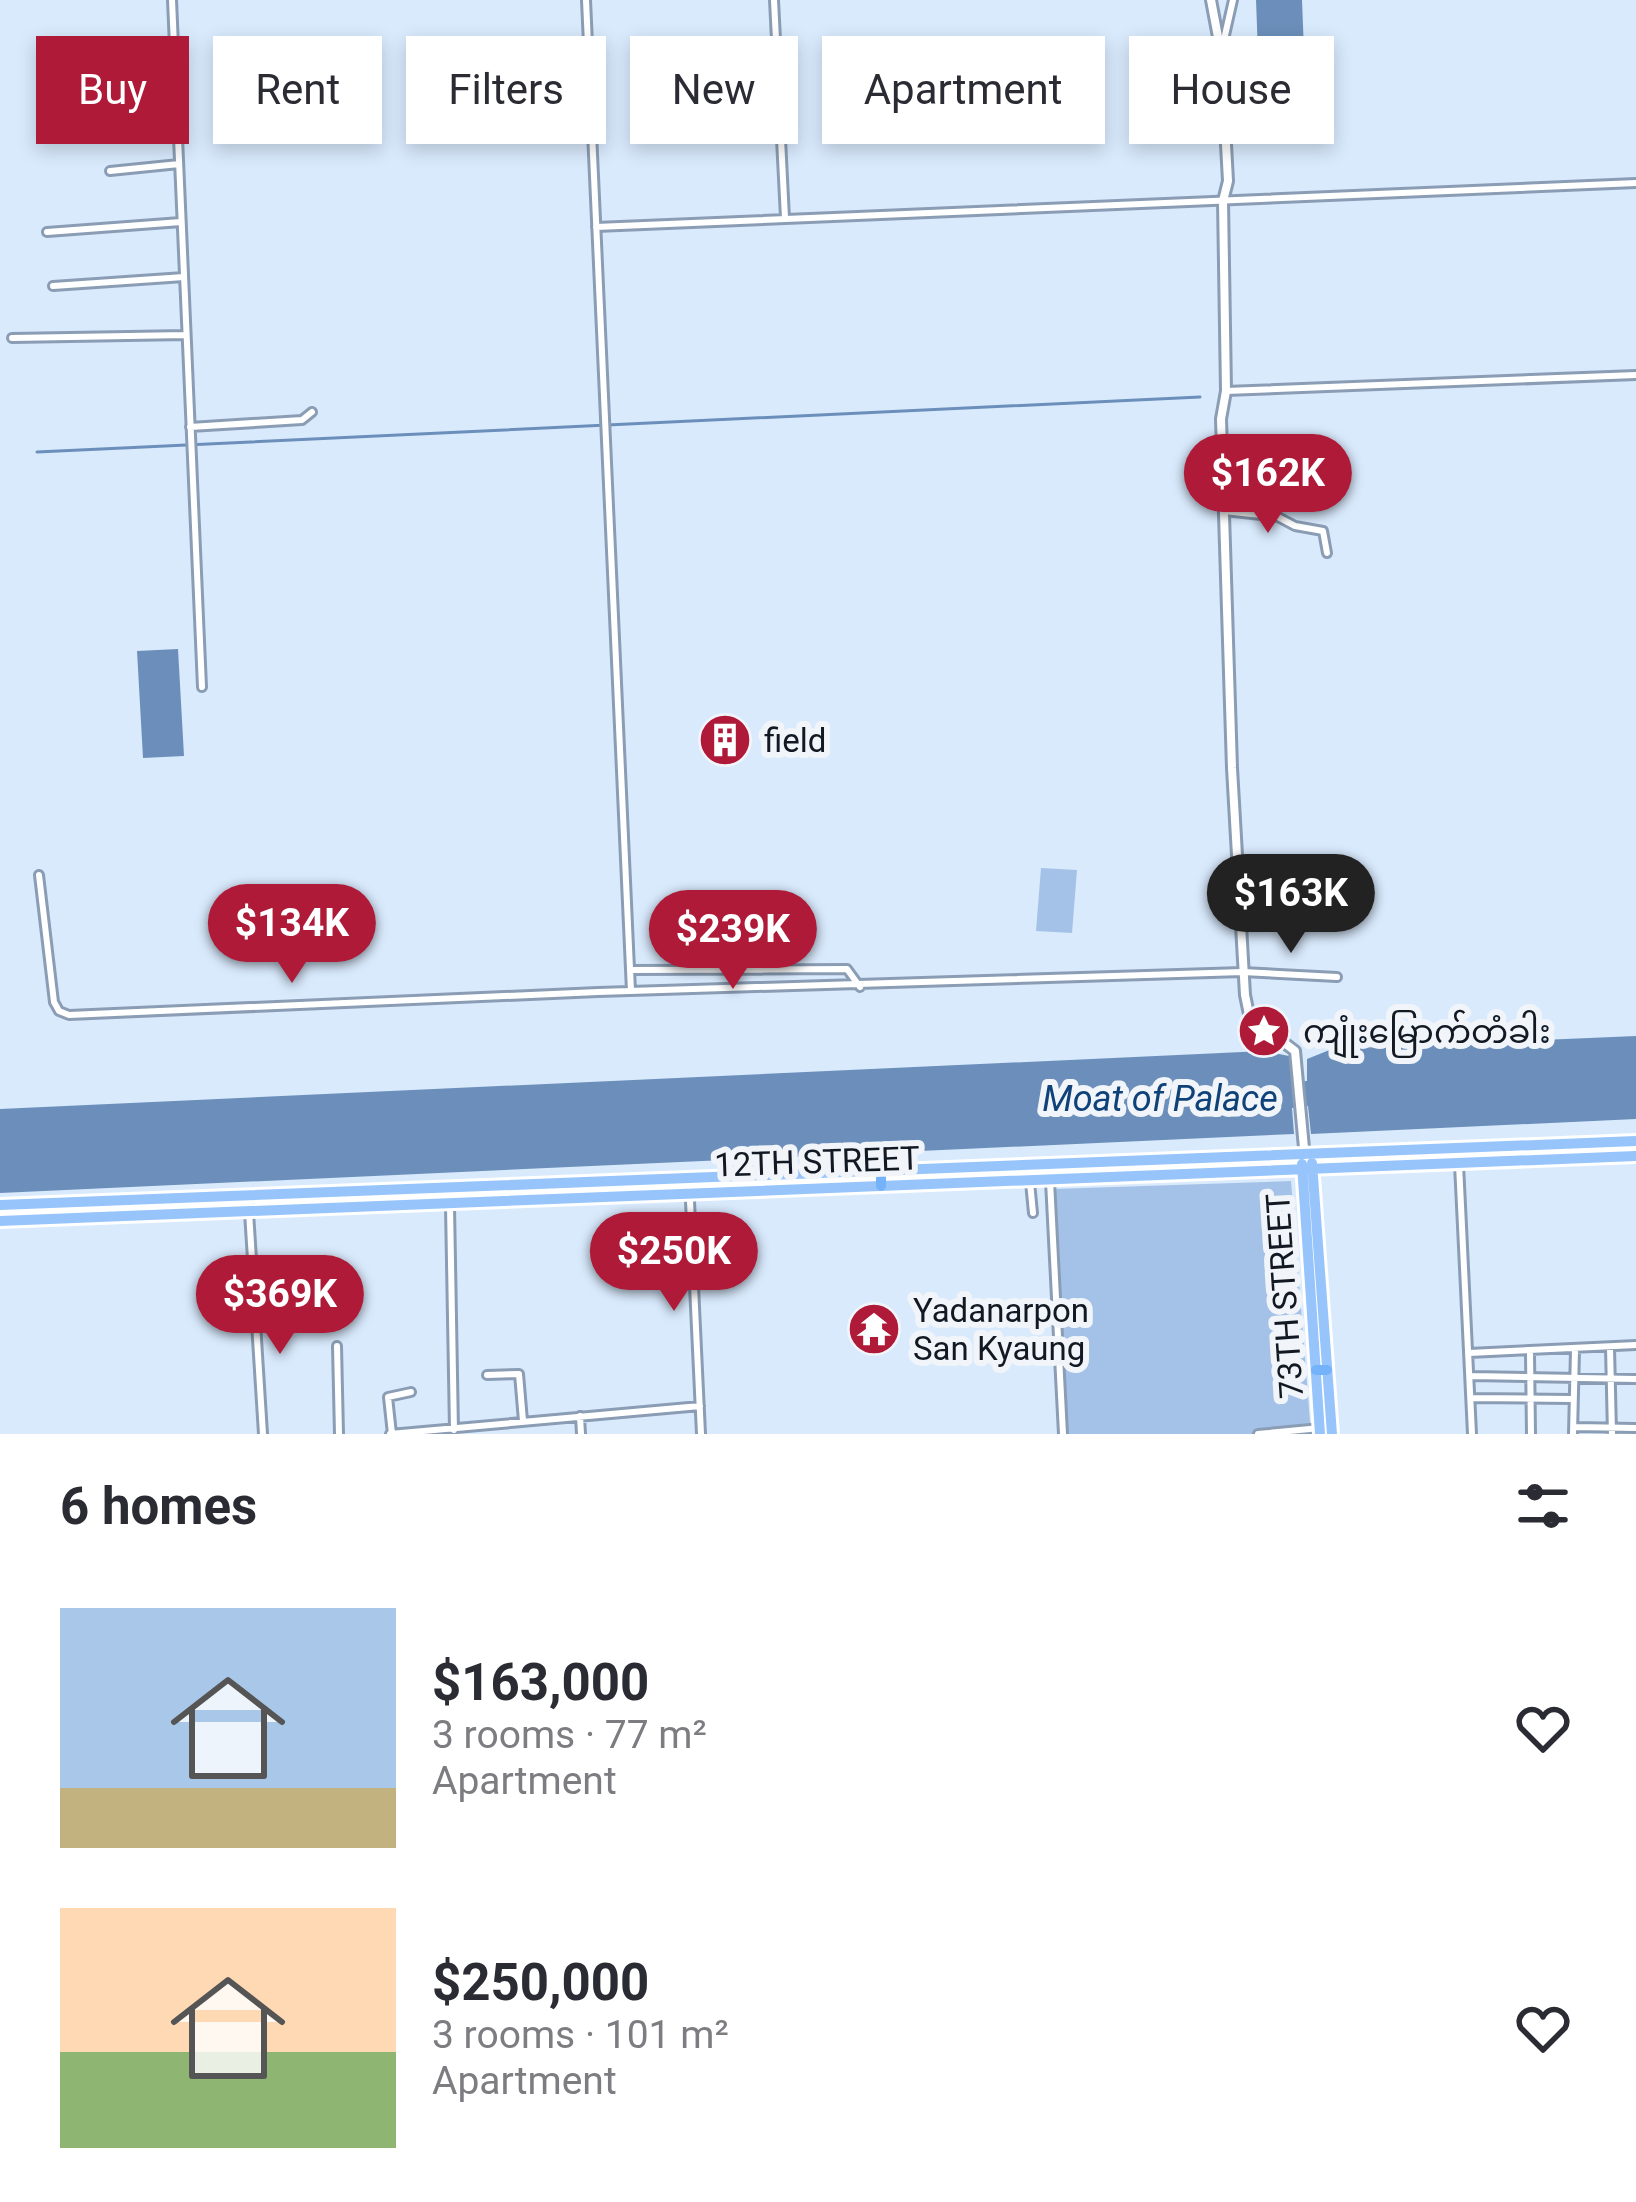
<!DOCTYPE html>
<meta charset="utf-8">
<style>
body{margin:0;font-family:Roboto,"Noto Sans Myanmar",sans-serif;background:#f2f2f3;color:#2b2b33;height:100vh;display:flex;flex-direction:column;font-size:45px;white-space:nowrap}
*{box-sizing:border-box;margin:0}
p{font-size:39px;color:#7c7c81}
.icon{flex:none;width:66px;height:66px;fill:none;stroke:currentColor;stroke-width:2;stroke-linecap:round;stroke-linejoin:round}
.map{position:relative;height:1434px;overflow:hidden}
.drawer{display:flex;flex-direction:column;background:#fff;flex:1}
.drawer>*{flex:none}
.hud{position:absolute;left:36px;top:36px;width:1566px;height:108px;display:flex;gap:24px}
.price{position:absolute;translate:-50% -102px;padding:0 27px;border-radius:42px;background:#ae1a37;color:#fff;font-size:39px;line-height:78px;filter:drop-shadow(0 3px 6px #0008)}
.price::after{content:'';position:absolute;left:50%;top:72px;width:36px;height:27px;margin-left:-18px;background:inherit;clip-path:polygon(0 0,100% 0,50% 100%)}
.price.on{background:#222;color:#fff}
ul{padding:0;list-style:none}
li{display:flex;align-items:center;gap:36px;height:300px;padding:0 60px}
li span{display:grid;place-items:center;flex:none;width:336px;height:240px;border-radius:0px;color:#555}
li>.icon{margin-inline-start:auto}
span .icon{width:144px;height:144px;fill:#fffc;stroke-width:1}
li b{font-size:51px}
h2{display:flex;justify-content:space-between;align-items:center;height:144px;padding:0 60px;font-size:51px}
.tag{padding:0 42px;border-radius:0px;background:#fff;box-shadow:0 6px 18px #0003;font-size:42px;line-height:108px}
.tag.on{background:#ae1a37;color:#fff}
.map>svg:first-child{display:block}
.green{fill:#a4c2e7}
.water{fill:#6b8fba}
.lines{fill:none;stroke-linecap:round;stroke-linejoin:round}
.stream{stroke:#6b8fba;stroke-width:3}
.minor-casing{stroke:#8a9db4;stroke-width:12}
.tertiary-casing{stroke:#8a9db4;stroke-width:14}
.primary-casing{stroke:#fff;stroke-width:16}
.trunk-casing{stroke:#fff;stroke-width:16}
.minor{stroke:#fff;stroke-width:6}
.tertiary{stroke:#fff;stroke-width:8}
.primary{stroke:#97c5fb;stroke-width:10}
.trunk{stroke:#74b2fa;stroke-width:10}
.labels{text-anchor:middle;stroke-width:12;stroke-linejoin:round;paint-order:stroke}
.poi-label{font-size:33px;fill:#121922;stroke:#f1f5fa;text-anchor:start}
.street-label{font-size:33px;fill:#121922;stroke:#f1f5fa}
.water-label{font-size:36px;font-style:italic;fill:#0f4278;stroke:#f1f5fa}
</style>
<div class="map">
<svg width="1636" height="1434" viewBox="0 0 1636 1434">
<rect width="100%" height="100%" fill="#d9eafd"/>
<path class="green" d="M1041 868 1077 870 1072 933 1036 931Z
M1291 1181 1311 1434H1065L1054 1189Z"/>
<path class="water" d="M1256 0H1302L1304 51 1258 54Z
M178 649 184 756 143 758 137 651Z
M1636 1036V1119L1311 1134 1308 1106 1292 1108 1294 1134 0 1193V1109L1264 1051 1289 1056 1292 1082 1307 1081V1059L1332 1049Z"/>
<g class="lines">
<path class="stream" d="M37 452 1200 397"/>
<g class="minor-casing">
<path id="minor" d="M172 0 202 687
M586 0 631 991
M774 0 785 218
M1221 53 1233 0
M110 171 179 164
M596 227 1636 183
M47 232 181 222
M53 286 184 277
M12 338 186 335
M1226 391 1636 375
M190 427 302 420 312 412
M1224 511 1278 517 1295 526 1323 531 1327 553
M39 875 54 1002 59 1011 69 1015 598 992 1243 972 1337 977
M631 970 847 969 860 987
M1459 1164 1472 1434
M689 1180 701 1434
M1050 1181 1063 1434
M1030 1182 1033 1213
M248 1196 263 1434
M450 1206 454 1430
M337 1346 339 1434
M1610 1347 1612 1434
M1469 1353 1636 1345
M1530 1354 1531 1434
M487 1375 519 1374 523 1421
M1472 1376 1636 1379
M1472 1398 1572 1399
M580 1416 581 1434
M1574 1427 1636 1428
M390 1434 700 1406
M392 1434 388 1397 411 1392
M1258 1434 1331 1427
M1573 1434 1575 1350"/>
</g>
<g class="tertiary-casing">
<path id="tertiary" d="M1211 0 1221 53 1228 181 1223 201 1226 391 1221 419 1232 768 1245 995 1252 1029 1278 1038 1295 1051 1304 1148 1301 1154"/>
</g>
<g class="primary-casing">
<path id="primary" d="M1312 1163 1332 1434
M1302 1164 1320 1434
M0 1205 1636 1141
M0 1221 1636 1156"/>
</g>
<g class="trunk-casing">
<path id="trunk" d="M881 1186V1172
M1316 1370H1327"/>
</g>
<use href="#minor" class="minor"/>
<use href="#tertiary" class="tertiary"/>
<use href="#primary" class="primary"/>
<use href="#trunk" class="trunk"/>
</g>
<defs>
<g id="building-disc" transform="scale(2.7)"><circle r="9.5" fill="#ae1a37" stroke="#f1f5fa"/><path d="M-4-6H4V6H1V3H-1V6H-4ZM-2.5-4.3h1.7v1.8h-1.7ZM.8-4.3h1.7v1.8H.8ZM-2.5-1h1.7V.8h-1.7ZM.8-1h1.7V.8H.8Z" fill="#fff"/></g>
<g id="sight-disc" transform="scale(2.7)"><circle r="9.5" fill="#ae1a37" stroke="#f1f5fa"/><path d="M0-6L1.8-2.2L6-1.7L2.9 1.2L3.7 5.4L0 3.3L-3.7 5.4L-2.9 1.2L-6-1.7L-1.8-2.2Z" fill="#fff"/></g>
<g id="temple-disc" transform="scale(2.7)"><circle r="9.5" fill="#ae1a37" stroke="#f1f5fa"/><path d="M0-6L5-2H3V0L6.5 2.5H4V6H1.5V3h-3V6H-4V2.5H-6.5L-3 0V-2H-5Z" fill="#fff"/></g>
</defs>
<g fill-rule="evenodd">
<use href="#building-disc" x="725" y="740"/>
<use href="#sight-disc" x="1264" y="1031"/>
<use href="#temple-disc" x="874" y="1329"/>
</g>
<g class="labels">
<g class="poi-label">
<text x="764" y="752">field</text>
<text x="1303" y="1043">ကျုံးမြောက်တံခါး</text>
<text x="913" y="1322">Yadanarpon<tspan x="913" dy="38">San Kyaung</tspan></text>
</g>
<g class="street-label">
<text transform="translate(817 1161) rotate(-2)" y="12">12TH STREET</text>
<text transform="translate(1284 1296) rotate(-94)" y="12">73TH STREET</text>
</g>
<g class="water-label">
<text x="1160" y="1111">Moat of Palace</text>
</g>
</g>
</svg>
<b class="price" style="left:1268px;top:536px">$162K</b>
<b class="price on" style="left:1291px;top:956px">$163K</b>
<b class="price" style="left:292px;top:986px">$134K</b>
<b class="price" style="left:733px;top:992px">$239K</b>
<b class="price" style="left:674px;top:1314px">$250K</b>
<b class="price" style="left:280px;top:1357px">$369K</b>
<div class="hud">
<a class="tag on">Buy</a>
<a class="tag">Rent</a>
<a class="tag">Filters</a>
<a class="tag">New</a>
<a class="tag">Apartment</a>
<a class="tag">House</a>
</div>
</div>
<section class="drawer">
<h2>6 homes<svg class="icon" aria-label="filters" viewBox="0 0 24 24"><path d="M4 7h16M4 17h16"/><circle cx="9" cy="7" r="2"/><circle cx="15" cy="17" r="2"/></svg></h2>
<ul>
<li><span style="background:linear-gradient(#a9c7e8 75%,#c2b280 0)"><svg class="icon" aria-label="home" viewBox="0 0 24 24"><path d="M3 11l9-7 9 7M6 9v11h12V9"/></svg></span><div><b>$163,000</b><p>3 rooms · 77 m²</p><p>Apartment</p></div><svg class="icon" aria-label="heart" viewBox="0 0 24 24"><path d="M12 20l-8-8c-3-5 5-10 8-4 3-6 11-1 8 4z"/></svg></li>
<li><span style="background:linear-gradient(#ffd9b3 60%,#8fb573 0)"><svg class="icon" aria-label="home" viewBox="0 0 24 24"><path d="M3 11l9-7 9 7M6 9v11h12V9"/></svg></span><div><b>$250,000</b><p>3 rooms · 101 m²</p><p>Apartment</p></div><svg class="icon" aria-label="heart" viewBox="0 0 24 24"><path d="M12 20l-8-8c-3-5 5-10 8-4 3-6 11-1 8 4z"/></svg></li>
</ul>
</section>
